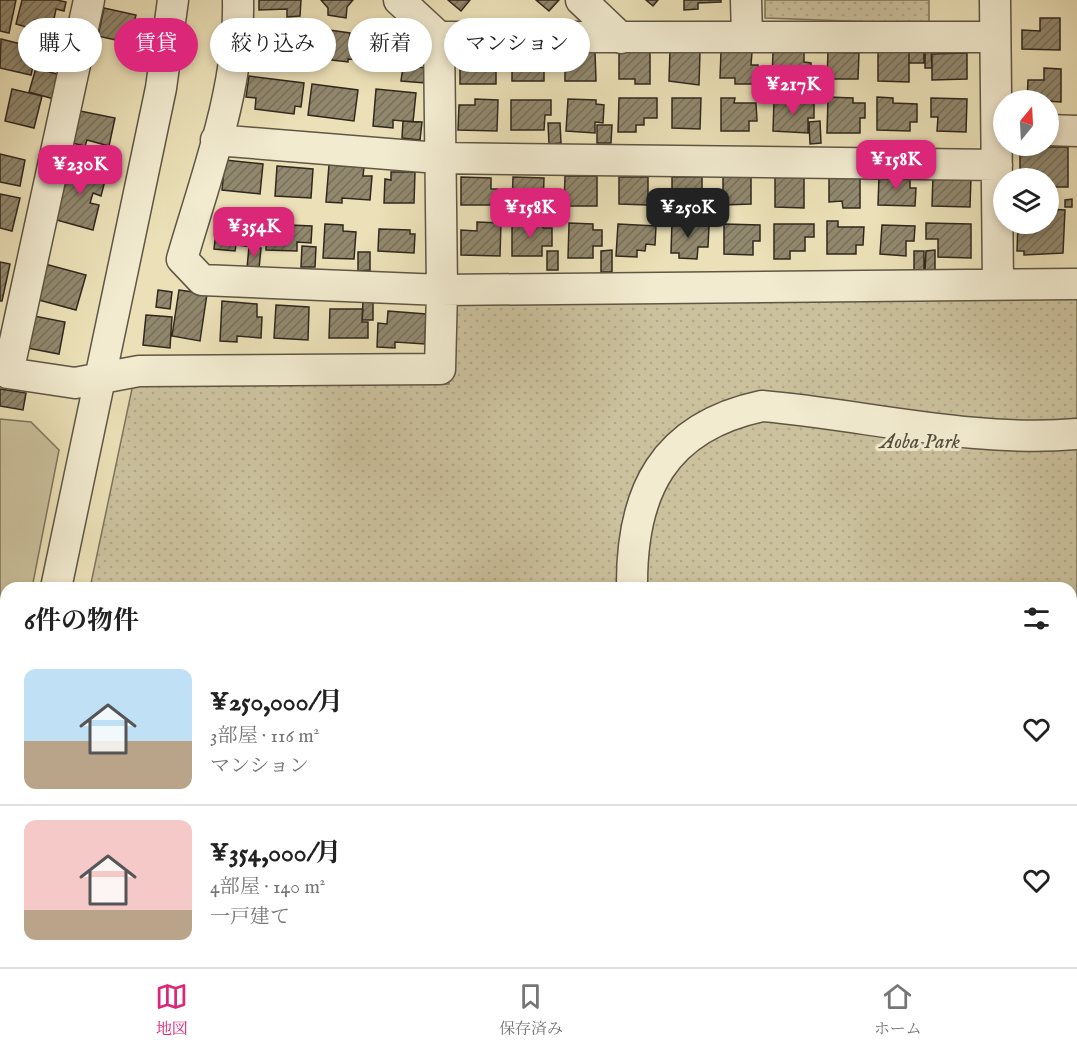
<!DOCTYPE html>
<html lang="ja">
<meta charset="utf-8">
<style>
body{margin:0;font-family:"IM FELL English","Noto Serif JP",serif;background:#f2f2f2;color:#222;height:100vh;display:flex;flex-direction:column;font-size:22px;white-space:nowrap}
*{box-sizing:border-box;margin:0}
p{font-size:20px;color:#767676}
.icon{flex:none;width:33px;height:33px;fill:none;stroke:currentColor;stroke-width:2;stroke-linecap:round;stroke-linejoin:round}
.map{position:relative;flex:1;overflow:hidden}
.panel{position:absolute;left:0px;top:582px;width:1077px;height:386px;display:flex;flex-direction:column;background:#fff;border-radius:18px 18px 0 0;box-shadow:0 3px 9px #0003}
.panel>*{flex:none}
.hud{position:absolute;left:18px;top:18px;width:600px;height:54px;display:flex;gap:12px}
.needle{width:39px;rotate:18deg}
.controls{position:absolute;left:993px;top:90px;display:grid;gap:12px}
.controls a{display:grid;place-items:center;width:66px;height:66px;border-radius:50%;background:#fff;box-shadow:0 3px 9px #0003;font-size:30px}
.price{position:absolute;translate:-50% -51px;padding:0 14px;border-radius:12px;background:#db2777;color:#fff;font-size:20px;line-height:39px;filter:drop-shadow(0 2px 3px #0008)}
.price::after{content:'';position:absolute;left:50%;top:36px;width:18px;height:14px;margin-left:-9px;background:inherit;clip-path:polygon(0 0,100% 0,50% 100%)}
.price.current{background:#222;color:#fff}
ul{padding:0;list-style:none}
li{display:flex;align-items:center;gap:18px;height:150px;padding:0 24px}
li+li{border-top:2px solid #e0e0e0}
li span{display:grid;place-items:center;flex:none;width:168px;height:120px;border-radius:12px;color:#555}
li>.icon{margin-inline-start:auto}
span .icon{width:72px;height:72px;fill:#fffc;stroke-width:1}
li b{font-size:26px}
h2{display:flex;justify-content:space-between;align-items:center;height:72px;padding:0 24px;font-size:26px}
.tag{padding:0 21px;border-radius:27px;background:#fff;box-shadow:0 3px 9px #0003;font-size:21px;line-height:54px}
.tag.current{background:#db2777;color:#fff}
.tabs{display:flex;justify-content:space-around;align-items:center;height:84px;border-top:2px solid #e0e0e0;background:#fff;font-size:16px;color:#767676}
.tabs a{display:grid;justify-items:center;gap:3px}
.tabs .current{color:#db2777}
.map>svg:first-child{display:block}
.grass{fill:#cbc19d;stroke:#7e745e;stroke-width:1.5}
.park{fill:url(#park-dots);stroke:#7e745e;stroke-width:1.5}
.building{fill:url(#building-hatch);stroke:#30281e;stroke-width:1.5}
.lines{fill:none;stroke-linecap:round;stroke-linejoin:round}
.minor-casing{stroke:#5f5644;stroke-width:33}
.minor{stroke:#f2ebd0;stroke-width:30}
.labels{text-anchor:middle;stroke-width:6;stroke-linejoin:round;paint-order:stroke}
.park-label{font-size:21px;font-style:italic;fill:#574e3e;stroke:#f2ebd0}
</style>
<div class="map">
<svg width="1077" height="967" viewBox="0 0 1077 967">
<defs>
<pattern id="park-dots" width="8" height="8" patternUnits="userSpaceOnUse" patternTransform="scale(1.5)"><rect width="8" height="8" fill="#cbc19d"/><path d="M2 2h.1M6 6h.1" fill="none" stroke="#afa687" stroke-width="1.8" stroke-linecap="round"/></pattern>
<pattern id="building-hatch" width="6" height="6" patternUnits="userSpaceOnUse" patternTransform="scale(1.5)"><rect width="6" height="6" fill="#91886e"/><path d="M-1 1l2-2M0 6l6-6M5 7l2-2" fill="none" stroke="#776f5a"/></pattern>
</defs>
<rect width="100%" height="100%" fill="#ebe0b7"/>
<filter id="stains"><feTurbulence type="fractalNoise" baseFrequency=".00333" numOctaves="4"/><feColorMatrix values="0 0 0 0 .2 0 0 0 0 .09 0 0 0 0 .02 0 0 0 .5 -.17"/></filter>
<radialGradient id="worn" r=".72"><stop offset=".6" stop-color="#630" stop-opacity="0"/><stop offset="1" stop-color="#630" stop-opacity=".3"/></radialGradient>
<path class="grass" d="M0 419 31 422 59 450 32 588H6V721L0 751Z"/>
<path class="park" d="M765 0H929V24L765 18Z
M1077 294V967H22V962H1071V588H90L133 384H449L450 306 463 295Z"/>
<path class="building" d="M0 0H16L9 33 0 31Z
M22 0H57L66 2 64 11 56 9 53 24 35 20 33 29 16 24Z
M259 0H301L300 16 287 17V9L259 10Z
M321 0H353L347 7 346 18 328 15V8Z
M448 0H470L461 11Z
M536 0H559L549 11Z
M646 0H658L653 6Z
M684 0H721V2L698 3V9L684 10Z
M104 8 136 15 129 43 98 36Z
M1040 18H1060V50L1022 49V30L1040 31Z
M393 24 415 46V67L369 63 370 44Z
M322 29 350 33 349 42 361 44 360 60 348 59V62L315 58 318 33H321Z
M275 34 302 37 298 67 255 61 258 38 274 40Z
M1 39 37 48 31 75 0 68Z
M909 44H924V63H909Z
M925 47H931L932 68H925Z
M650 50V84H635V79H619V51Z
M670 50 700 51 699 85 669 81Z
M512 51H544V81H512Z
M721 51 752 52 751 65H758V84H735V78H720Z
M773 51H804V62L811 63V82L772 81Z
M565 52H595L596 81H565Z
M828 52 859 53 858 79H827Z
M878 52H909V82L878 81Z
M460 53H496V84H460Z
M967 53V79L932 80V54Z
M403 66 427 68 425 83 401 81Z
M36 68 60 75 54 99 29 92Z
M1044 68 1061 69V102L1027 100 1028 80H1044Z
M249 76 304 83 301 107 295 106 294 114 255 109 256 98 246 97Z
M312 84 358 90 354 121 308 115Z
M12 89 42 96 34 128 5 121Z
M376 89 416 93 413 122 393 120V128L373 126Z
M828 97 853 98V103H865V118H860V133H827Z
M877 97 893 98V103L917 104V122H910V131L877 130Z
M619 98H657V118H644V125H636V132H618Z
M672 98H701L700 129 672 128Z
M721 98H735L734 103H756L757 121H749V131H721Z
M931 98 967 99 966 132 937 131 938 117H931Z
M475 99 498 100 497 131 458 130 459 105H475Z
M568 99 596 100V104L604 105 603 123 595 122V133L566 131Z
M511 100H551V115H545L544 130H511Z
M774 100 814 101V118H808V133L773 131Z
M80 111 115 118 109 146 87 140 85 146 72 143Z
M403 121 422 122 420 140 402 138Z
M820 121 821 143 810 144 809 122Z
M548 123H560L561 143 549 144Z
M597 125H612L611 143H597Z
M1020 147H1068V187H1048V178L1043 177H1020Z
M0 154 25 160 20 186 0 182Z
M225 160 263 164 260 194 222 190Z
M68 162 107 173 101 196 93 193 90 203 99 205 93 230 53 219Z
M329 165 364 167 363 176H372L370 200 342 198V203L326 202Z
M277 166 313 169 311 198 275 196Z
M391 172H415L414 203H384L385 179 391 180Z
M723 175H751V204L723 205Z
M565 176H597V206H564Z
M775 176H804V208L775 207Z
M860 176V208H843L842 201 829 202V177Z
M879 176H910V188H916L915 206 878 205Z
M933 176 971 177 970 207 932 206Z
M461 177 491 178V189H498V205H461Z
M513 177 544 178 543 207H512Z
M619 177H648V205L619 204Z
M672 177H702V210L681 209V203H672Z
M0 194 20 198 12 231 0 228Z
M1072 199V207H1065V200Z
M1048 209 1065 210 1063 253 1024 255V251H1017L1018 224H1048Z
M218 213 257 216 253 247 236 245 235 251 214 249Z
M672 221 685 222V225L709 226 708 247H698L697 259 679 258V253H671Z
M827 221H838V227H864L863 245H856V254H827Z
M477 222 501 223 500 256 461 255V230L477 231Z
M512 222H543V228H552V246H542V256H512Z
M569 223 593 224V230H602V246H593V258H568Z
M926 223 971 224V258L938 257V239H926Z
M267 224 312 226 311 243 297 242V251L266 250Z
M325 224 343 225V231L356 232 354 259 323 258Z
M618 224 656 226 655 245 646 244 645 251 637 250V257L616 256Z
M724 224 760 225V241H753V255L724 254Z
M774 224H814V237H805V251H790V259H774Z
M882 225 915 226 914 241H906V256L880 254Z
M379 229 410 230V234H415L414 253 378 251Z
M302 246 316 247 315 267H301Z
M249 247 261 248 259 269 247 268Z
M612 250V272H601V251Z
M935 250V270L925 271 926 251Z
M547 251H558V270H547Z
M914 251H924V271H914Z
M358 252H370V270L358 271Z
M0 262 10 264 2 301H0Z
M45 264 86 275 76 310 35 299Z
M158 290 172 292 170 309 156 307Z
M179 290 207 294 200 341 172 336Z
M222 301 257 304V317H262L261 338 237 336V342L220 341Z
M363 301H373V320H362Z
M276 305 309 307 308 340 274 338Z
M330 309H363L362 322H368V338H329Z
M388 311 426 314 425 344 395 342V348L377 347 378 323 387 324Z
M146 315 172 317 170 348 143 345Z
M34 316 65 322 59 354 27 348Z
M0 389 26 393 23 410 0 406Z"/>
<g class="lines">
<g class="minor-casing">
<path id="minor" d="M89 0 8 373 75 383 139 371 440 369 442 290 439 37
M238 0C240 88 206 176 182 259L202 280 442 290 1077 284
M399 0 439 37H995
M581 0 621 38
M746 0 747 36
M995 0 998 284
M1048 130 1077 131
M216 140 438 158 997 165
M56 588 161 88 173 0
M632 588C631 492 663 427 762 406 865 415 974 443 1077 434
M0 862 6 829
M746 962 747 967"/>
</g>
<use href="#minor" class="minor"/>
</g>
<g class="labels">
<g class="park-label">
<text x="920" y="448">Aoba Park</text>
</g>
</g>
<rect width="100%" height="100%" filter="url(#stains)"/>
<rect width="100%" height="100%" fill="url(#worn)"/>
</svg>
<div class="controls">
<a><svg class="needle" viewBox="-14 -14 28 28"><path d="M0-13l5 13h-10z" fill="#e53935"/><path d="M0 13l5-13h-10z" fill="#767676"/></svg></a>
<a><svg class="icon" aria-label="layers" viewBox="0 0 24 24"><path d="M12 4l9 5-9 5-9-5zM3 14l9 5 9-5"/></svg></a>
</div>
<b class="price" style="left:793px;top:116px">¥217K</b>
<b class="price" style="left:896px;top:191px">¥158K</b>
<b class="price" style="left:80px;top:196px">¥230K</b>
<b class="price" style="left:530px;top:239px">¥158K</b>
<b class="price current" style="left:688px;top:239px">¥250K</b>
<b class="price" style="left:254px;top:258px">¥354K</b>
<div class="hud">
<a class="tag">購入</a>
<a class="tag current">賃貸</a>
<a class="tag">絞り込み</a>
<a class="tag">新着</a>
<a class="tag">マンション</a>
</div>
<section class="panel">
<h2>6件の物件<svg class="icon" aria-label="filters" viewBox="0 0 24 24"><path d="M4 7h16M4 17h16"/><circle cx="9" cy="7" r="2"/><circle cx="15" cy="17" r="2"/></svg></h2>
<ul>
<li><span style="background:linear-gradient(#bfe0f5 60%,#b9a48a 0)"><svg class="icon" aria-label="home" viewBox="0 0 24 24"><path d="M3 11l9-7 9 7M6 9v11h12V9"/></svg></span><div><b>¥250,000/月</b><p>3部屋 · 116 m²</p><p>マンション</p></div><svg class="icon" aria-label="heart" viewBox="0 0 24 24"><path d="M12 20l-8-8c-3-5 5-10 8-4 3-6 11-1 8 4z"/></svg></li>
<li><span style="background:linear-gradient(#f6c9c9 75%,#b9a48a 0)"><svg class="icon" aria-label="home" viewBox="0 0 24 24"><path d="M3 11l9-7 9 7M6 9v11h12V9"/></svg></span><div><b>¥354,000/月</b><p>4部屋 · 140 m²</p><p>一戸建て</p></div><svg class="icon" aria-label="heart" viewBox="0 0 24 24"><path d="M12 20l-8-8c-3-5 5-10 8-4 3-6 11-1 8 4z"/></svg></li>
</ul>
</section>
</div>
<nav class="tabs">
<a class="current"><svg class="icon" aria-label="map" viewBox="0 0 24 24"><path d="M3 6l6-2 6 2 6-2v14l-6 2-6-2-6 2zM9 4v14M15 6v14"/></svg>地図</a>
<a><svg class="icon" aria-label="saved" viewBox="0 0 24 24"><path d="M7 4h10v16l-5-4-5 4z"/></svg>保存済み</a>
<a><svg class="icon" aria-label="home" viewBox="0 0 24 24"><path d="M3 11l9-7 9 7M6 9v11h12V9"/></svg>ホーム</a>
</nav>
